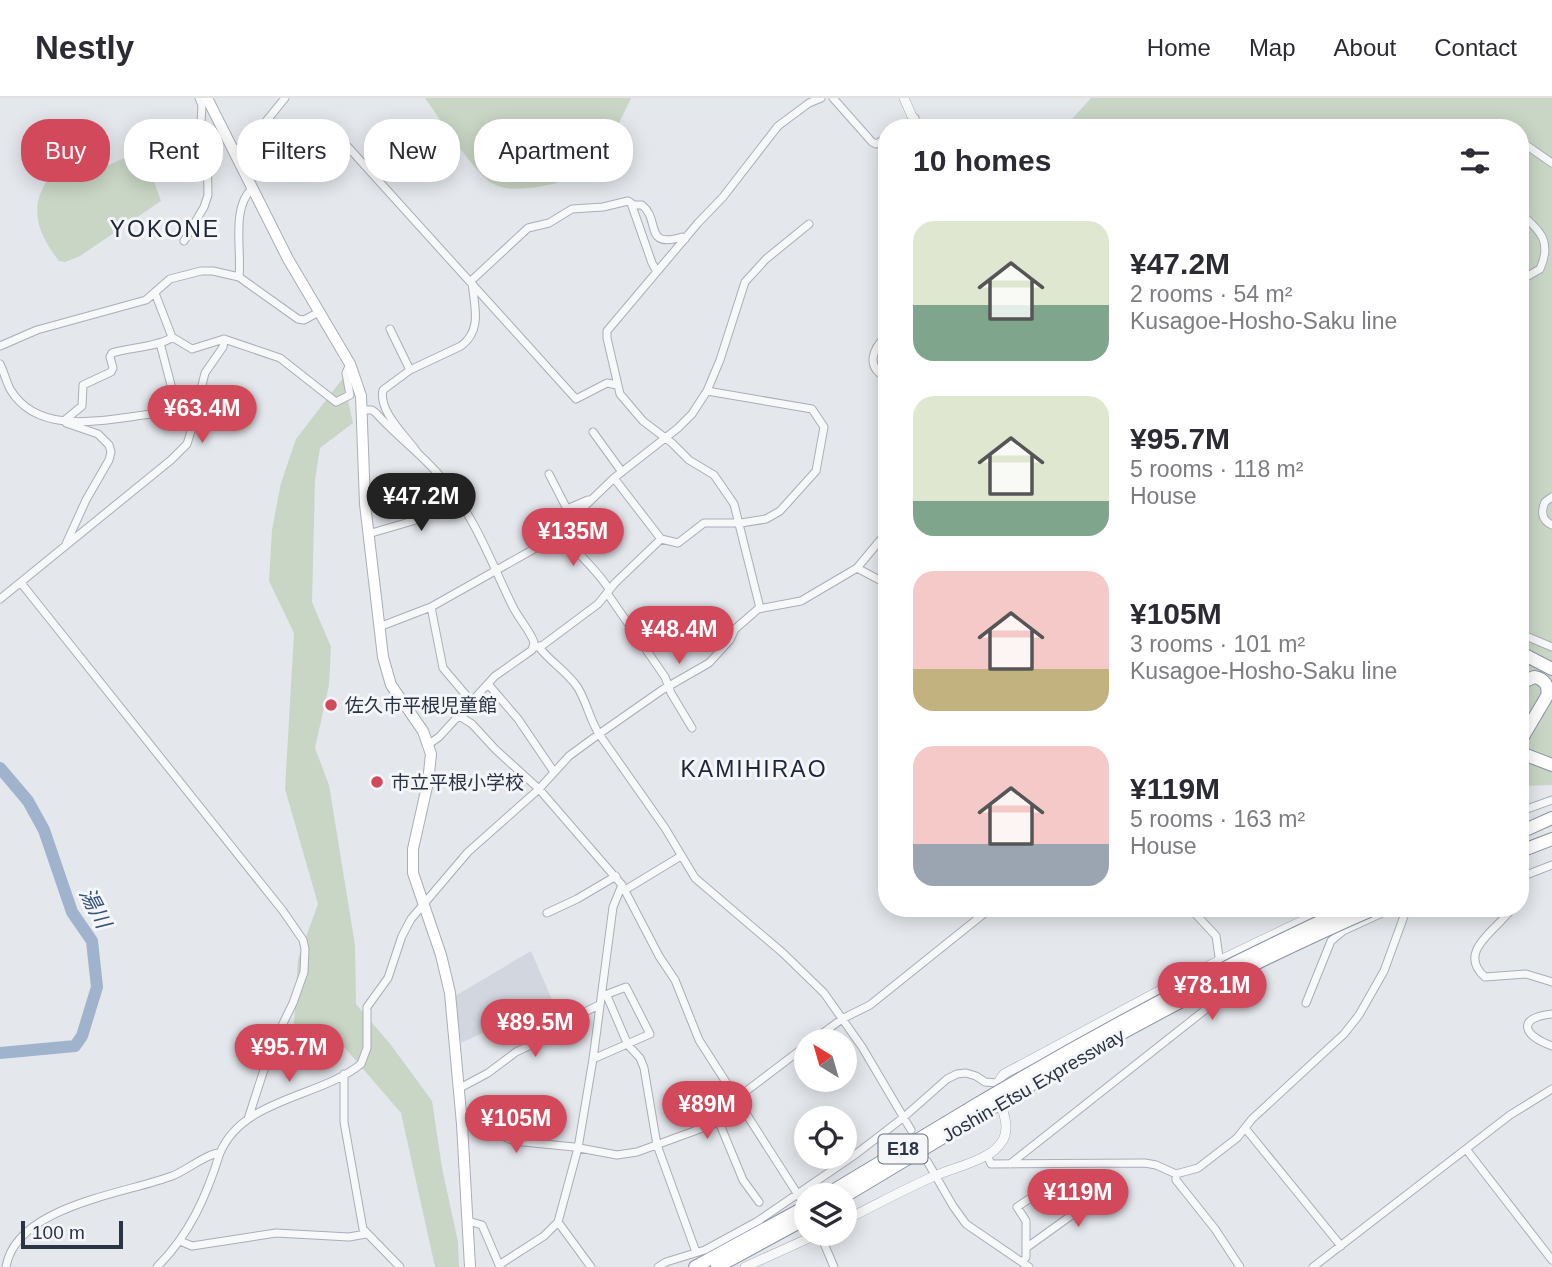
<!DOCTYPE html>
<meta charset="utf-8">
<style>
body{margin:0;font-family:Arial,"Noto Sans JP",sans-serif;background:#f2f2f3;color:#2b2b33;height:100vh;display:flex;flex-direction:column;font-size:26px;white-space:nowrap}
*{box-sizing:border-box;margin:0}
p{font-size:23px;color:#7c7c81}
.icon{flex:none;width:38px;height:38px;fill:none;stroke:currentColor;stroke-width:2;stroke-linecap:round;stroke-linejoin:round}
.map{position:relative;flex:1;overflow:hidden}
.drawer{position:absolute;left:878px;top:21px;width:651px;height:798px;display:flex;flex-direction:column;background:#fff;border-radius:28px;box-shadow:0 4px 18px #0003}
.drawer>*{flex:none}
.top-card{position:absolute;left:21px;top:21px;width:665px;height:63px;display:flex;gap:14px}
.needle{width:46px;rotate:323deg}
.buttons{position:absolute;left:794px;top:931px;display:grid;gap:14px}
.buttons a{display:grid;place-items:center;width:63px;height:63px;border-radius:50%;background:#fff;box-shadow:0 4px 18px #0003;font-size:35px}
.scale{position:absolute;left:21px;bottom:18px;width:102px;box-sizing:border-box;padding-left:7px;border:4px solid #2b3445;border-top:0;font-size:19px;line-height:24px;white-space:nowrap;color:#2b3445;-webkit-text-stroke:5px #f4f6f9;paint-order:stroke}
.price{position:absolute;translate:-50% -60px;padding:0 16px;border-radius:24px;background:#d1495b;color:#fff;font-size:23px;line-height:46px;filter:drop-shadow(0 2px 4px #0008)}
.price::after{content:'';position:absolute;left:50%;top:42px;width:21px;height:16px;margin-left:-10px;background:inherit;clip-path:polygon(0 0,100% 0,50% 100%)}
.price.on{background:#222;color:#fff}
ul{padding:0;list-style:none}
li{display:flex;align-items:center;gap:21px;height:175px;padding:0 35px}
li span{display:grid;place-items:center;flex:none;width:196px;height:140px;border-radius:21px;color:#555}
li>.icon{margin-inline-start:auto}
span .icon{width:84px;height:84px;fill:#fffc;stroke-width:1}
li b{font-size:30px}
h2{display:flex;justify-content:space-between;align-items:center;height:84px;padding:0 35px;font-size:30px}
.pill{padding:0 24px;border-radius:28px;background:#fff;box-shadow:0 4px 18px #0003;font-size:24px;line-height:63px}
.pill.on{background:#d1495b;color:#fff}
header{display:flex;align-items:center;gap:42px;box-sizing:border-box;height:98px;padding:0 35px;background:#fff;border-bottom:2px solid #e1e1e2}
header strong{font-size:33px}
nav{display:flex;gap:38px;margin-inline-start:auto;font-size:24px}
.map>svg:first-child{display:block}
.built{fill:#d2d6de}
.green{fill:#c9d6c5}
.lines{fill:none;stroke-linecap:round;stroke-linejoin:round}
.river{stroke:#9fb4cc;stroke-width:12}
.minor-casing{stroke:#a9aeb7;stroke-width:9}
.tertiary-casing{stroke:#a9aeb7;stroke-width:10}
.secondary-casing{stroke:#a9aeb7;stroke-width:12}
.motorway-casing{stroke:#8b94a3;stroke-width:14}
.minor{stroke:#f7f8fa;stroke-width:7}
.tertiary{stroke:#f7f8fa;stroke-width:9}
.secondary{stroke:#fff;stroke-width:10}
.motorway{stroke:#fff;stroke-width:12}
.motorway-bridge-casing{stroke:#8b94a3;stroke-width:14;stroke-linecap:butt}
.motorway-bridge{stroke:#fff;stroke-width:12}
.poi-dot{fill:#d1495b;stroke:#f4f6f9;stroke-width:2.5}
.labels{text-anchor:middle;stroke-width:6;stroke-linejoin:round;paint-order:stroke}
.shield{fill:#f4f6f9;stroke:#676e7b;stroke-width:2}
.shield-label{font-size:18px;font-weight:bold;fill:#2b3445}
.poi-label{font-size:19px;fill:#2b3445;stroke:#f4f6f9;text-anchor:start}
.street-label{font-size:19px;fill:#2b3445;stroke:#f4f6f9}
.water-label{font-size:21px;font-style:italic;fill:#34527a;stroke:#f4f6f9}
.quarter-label{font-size:23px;letter-spacing:2px;fill:#1d2536;stroke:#f4f6f9}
</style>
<header>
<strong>Nestly</strong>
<nav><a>Home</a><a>Map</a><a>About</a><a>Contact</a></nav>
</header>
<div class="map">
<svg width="1552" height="1169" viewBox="0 0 1552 1169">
<rect width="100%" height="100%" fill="#e4e7ec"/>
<path class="built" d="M531 853 554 906 519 923 516 919 461 945 455 898Z"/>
<path class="green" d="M425 0H631C607 52 590 85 528 90 515 91 503 92 492 85 475 76 438 18 425 0Z
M1091 0H1552V687L1521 688V30H1064Z
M75 52H82L94 66 104 69 138 54 147 64 161 103 80 158 65 164 59 163C23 117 34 88 75 52Z
M343 280 353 325 320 350 315 382 312 504 331 549 329 587 315 650 329 687 355 847 356 906 391 947 432 1003 442 1070 458 1144 459 1169H435L401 1015 345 950 293 940 298 861 318 806 285 691 294 535 269 483 272 432 281 385 296 341Z"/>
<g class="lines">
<path class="river" d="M0 670 28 703 44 732 72 814 92 843 97 889 82 938 75 948 0 955"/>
<g class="minor-casing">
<path id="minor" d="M833 0 872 44 876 46 887 40
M902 30 915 20
M339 39 576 301 607 285 617 287
M1521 46 1526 47 1552 65
M233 53 250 43 285 0
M631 105 652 165 657 174
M1521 116C1541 133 1552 144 1540 171L1521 182
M184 143 204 109 208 97 207 48 201 25 202 7 199 0
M239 179C242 154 231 109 252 91
M155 195 172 239 192 251 224 241 280 260 336 304 350 297 346 275 350 266
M390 231 410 272
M887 237C872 251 865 269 887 280
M160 245 171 287
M0 248 37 232 146 202 170 181 201 173H213L239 179 298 221 304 222 319 214
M0 266C4 274 6 283 10 291 43 347 127 314 177 314L184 316 192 330 187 346 171 362 0 501
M363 312H372L376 315C398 340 425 358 445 384 476 421 491 464 512 507 518 520 529 531 534 544L532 552 495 578 439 639 429 646
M184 316 198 303 205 275 223 249 224 241
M593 334 622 374
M417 354C405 337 378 313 383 292L410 272 461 248C484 231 473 205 472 182L528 130 549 125 572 111 603 109 628 103 634 107H642C661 122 643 151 682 139L685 141
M549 376 567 411 588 402
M614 380 661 441 678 445 704 425H741L766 421 780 413 816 373 824 329 812 311 707 293
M1552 399 1545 404C1541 413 1541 422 1552 427
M559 433C575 454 595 469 609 491
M368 436 416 422 457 398
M66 446 86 402 109 362 111 354 109 347 98 336 66 325 65 322 82 308 83 287 111 274 113 270 110 259 112 255C127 250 163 248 172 239
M857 470 887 486
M21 485 283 813 303 842 305 851 304 874 293 905 271 950 248 1021
M607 495 665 579 671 595 692 630
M431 509 443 570 471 603
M760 510 734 406 714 377 689 362 672 345 643 323 620 296 607 240V233L698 125 723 99 778 28 809 5 821 0
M379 529 431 509 534 451 559 433 614 380 678 330 692 316 707 293 720 262 745 184 766 161 809 126
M1521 536 1552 549
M536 549 543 547 598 506 615 485 661 441
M539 549C550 564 568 574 578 590 587 605 590 622 599 636L662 592 709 565 730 542 735 531 758 511 801 503 857 470 887 434
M488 586 518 621 554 674
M458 617 472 626 496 652 539 691 622 787 659 858 675 882 699 942 802 1103
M1521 713 1552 702
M1521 773V790
M1521 779 1552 767
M625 792 681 758
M1190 810 1216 838 1220 866
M1512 810C1499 831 1455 853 1485 879L1526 876 1552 884
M547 815 577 801 616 778
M607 898 628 947 640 960 644 970 657 1047 696 1154
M1306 905 1331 843 1343 833 1393 810
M1552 916C1515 920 1524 938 1552 948
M812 943 842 921 870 907 991 810
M593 961 650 936 626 889 605 897
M344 976V1024L363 1131 400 1169
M458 991 488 975 516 954 554 936 567 923 599 907
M719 1024 743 1082 759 1104
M462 1026 482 1029 514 1043 574 1049 617 1057 637 1054 719 1024 726 1010 737 1000 807 947
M1245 1030 1341 1148
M1466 1051 1552 1162
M987 1057 991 1066 1145 1065 1156 1067 1176 1076 1198 1070 1237 1040 1252 1021 1344 936 1359 917 1384 873 1407 810
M927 1063 953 1108 966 1126 1029 1169
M1010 1066 1234 889 1227 879
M1176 1076V1082L1215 1131 1240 1169
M468 1123 482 1127 500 1169
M558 1124 591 1169
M820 1136 834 1169
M180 1143 192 1148 276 1135 349 1139 366 1136
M1026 1150 1076 1114V1110L1064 1094
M1023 1164 1026 1159V1123L1017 1109 1029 1101
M499 1167 544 1138 558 1124 578 1050 593 961 613 809 622 787
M6 1169C16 1108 124 1096 172 1078 186 1073 207 1055 220 1055 243 1000 319 1000 361 966L367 950V909L388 880 402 838 411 821 468 754 539 691 569 658 599 636 665 730 695 780 783 855 824 895 862 949 911 1032
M157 1169C190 1136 206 1099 220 1055
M658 1169 666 1164 705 1152 758 1123 856 1056 904 1019 947 981 957 976 966 975 976 978 985 984 997 985
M1313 1169 1510 1017 1552 991"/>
</g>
<g class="tertiary-casing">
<path id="tertiary" d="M904 0 917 30
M845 1122C876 1107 906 1090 937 1077 954 1070 972 1066 987 1057 994 1054 999 1048 1003 1042 1015 1020 986 993 1004 976L1185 879 1329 810
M745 1169 818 1136"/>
</g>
<g class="secondary-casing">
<path id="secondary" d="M207 0 288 161 350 266 361 298 365 406 383 559 391 587 423 633 431 656 428 684 413 751V775L441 857 450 895 462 1026 470 1169"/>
</g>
<g class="motorway-casing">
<path id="motorway" d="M1521 555 1552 571
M1521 585 1534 579C1545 581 1549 588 1547 598L1521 642
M1521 655 1552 667
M1521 734 1552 720
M1521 753 1552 741
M826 1097 979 1005
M845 1098 985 1014
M695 1169 807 1108
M717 1169 807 1120"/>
</g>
<use href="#minor" class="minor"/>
<use href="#tertiary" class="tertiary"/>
<use href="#secondary" class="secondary"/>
<use href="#motorway" class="motorway"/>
<g class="motorway-bridge-casing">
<path id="motorway-bridge" d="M979 1005C1100 933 1222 868 1350 810
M985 1014C1111 938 1240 869 1376 810"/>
</g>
<use href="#motorway-bridge" class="motorway-bridge"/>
</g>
<g class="poi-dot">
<circle cx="331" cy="607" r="7"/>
<circle cx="377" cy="684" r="7"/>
</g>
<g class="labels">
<rect class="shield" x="878.5" y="1036.5" width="49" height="29" rx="5"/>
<g class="shield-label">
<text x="903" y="1057">E18</text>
</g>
<g class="poi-label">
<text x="345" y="614">佐久市平根児童館</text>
<text x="391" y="691">市立平根小学校</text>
</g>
<g class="street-label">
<text transform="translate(1033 987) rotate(-30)" y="7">Joshin-Etsu Expressway</text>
</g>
<g class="water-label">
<text transform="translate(95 810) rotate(62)" y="7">湯川</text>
</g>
<g class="quarter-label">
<text x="165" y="139">YOKONE</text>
<text x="754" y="679">KAMIHIRAO</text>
</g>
</g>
</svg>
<div class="buttons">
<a><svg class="needle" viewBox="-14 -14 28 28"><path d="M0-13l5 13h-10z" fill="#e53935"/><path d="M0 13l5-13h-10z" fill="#7c7c81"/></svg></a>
<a><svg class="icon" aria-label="locate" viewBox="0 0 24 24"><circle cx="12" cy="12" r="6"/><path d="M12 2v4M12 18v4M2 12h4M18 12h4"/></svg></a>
<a><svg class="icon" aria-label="layers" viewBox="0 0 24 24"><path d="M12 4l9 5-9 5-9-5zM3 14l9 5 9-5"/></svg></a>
</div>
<div class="scale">100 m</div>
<b class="price" style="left:202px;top:347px">¥63.4M</b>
<b class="price on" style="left:421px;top:435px">¥47.2M</b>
<b class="price" style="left:573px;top:470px">¥135M</b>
<b class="price" style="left:679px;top:568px">¥48.4M</b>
<b class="price" style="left:1212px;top:924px">¥78.1M</b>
<b class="price" style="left:535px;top:961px">¥89.5M</b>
<b class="price" style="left:289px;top:986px">¥95.7M</b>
<b class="price" style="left:707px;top:1043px">¥89M</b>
<b class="price" style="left:516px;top:1057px">¥105M</b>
<b class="price" style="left:1078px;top:1131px">¥119M</b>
<div class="top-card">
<a class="pill on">Buy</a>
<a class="pill">Rent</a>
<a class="pill">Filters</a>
<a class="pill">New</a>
<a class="pill">Apartment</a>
</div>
<section class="drawer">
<h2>10 homes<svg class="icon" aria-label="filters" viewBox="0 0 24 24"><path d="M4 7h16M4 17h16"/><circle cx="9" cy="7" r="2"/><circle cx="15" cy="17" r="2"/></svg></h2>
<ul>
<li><span style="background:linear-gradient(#dfe7d0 60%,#7fa58c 0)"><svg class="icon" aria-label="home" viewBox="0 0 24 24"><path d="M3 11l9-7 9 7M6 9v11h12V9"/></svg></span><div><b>¥47.2M</b><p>2 rooms · 54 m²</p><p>Kusagoe-Hosho-Saku line</p></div></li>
<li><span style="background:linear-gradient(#dfe7d0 75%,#7fa58c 0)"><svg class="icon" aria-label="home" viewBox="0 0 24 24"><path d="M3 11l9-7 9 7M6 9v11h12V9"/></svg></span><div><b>¥95.7M</b><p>5 rooms · 118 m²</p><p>House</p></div></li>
<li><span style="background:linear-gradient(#f6c9c9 70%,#c2b280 0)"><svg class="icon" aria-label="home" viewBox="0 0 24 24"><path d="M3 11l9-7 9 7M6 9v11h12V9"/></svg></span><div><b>¥105M</b><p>3 rooms · 101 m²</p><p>Kusagoe-Hosho-Saku line</p></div></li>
<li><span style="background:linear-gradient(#f6c9c9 70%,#9aa5b1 0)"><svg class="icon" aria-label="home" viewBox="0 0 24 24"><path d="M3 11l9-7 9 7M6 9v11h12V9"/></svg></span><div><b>¥119M</b><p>5 rooms · 163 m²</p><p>House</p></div></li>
</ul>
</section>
</div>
